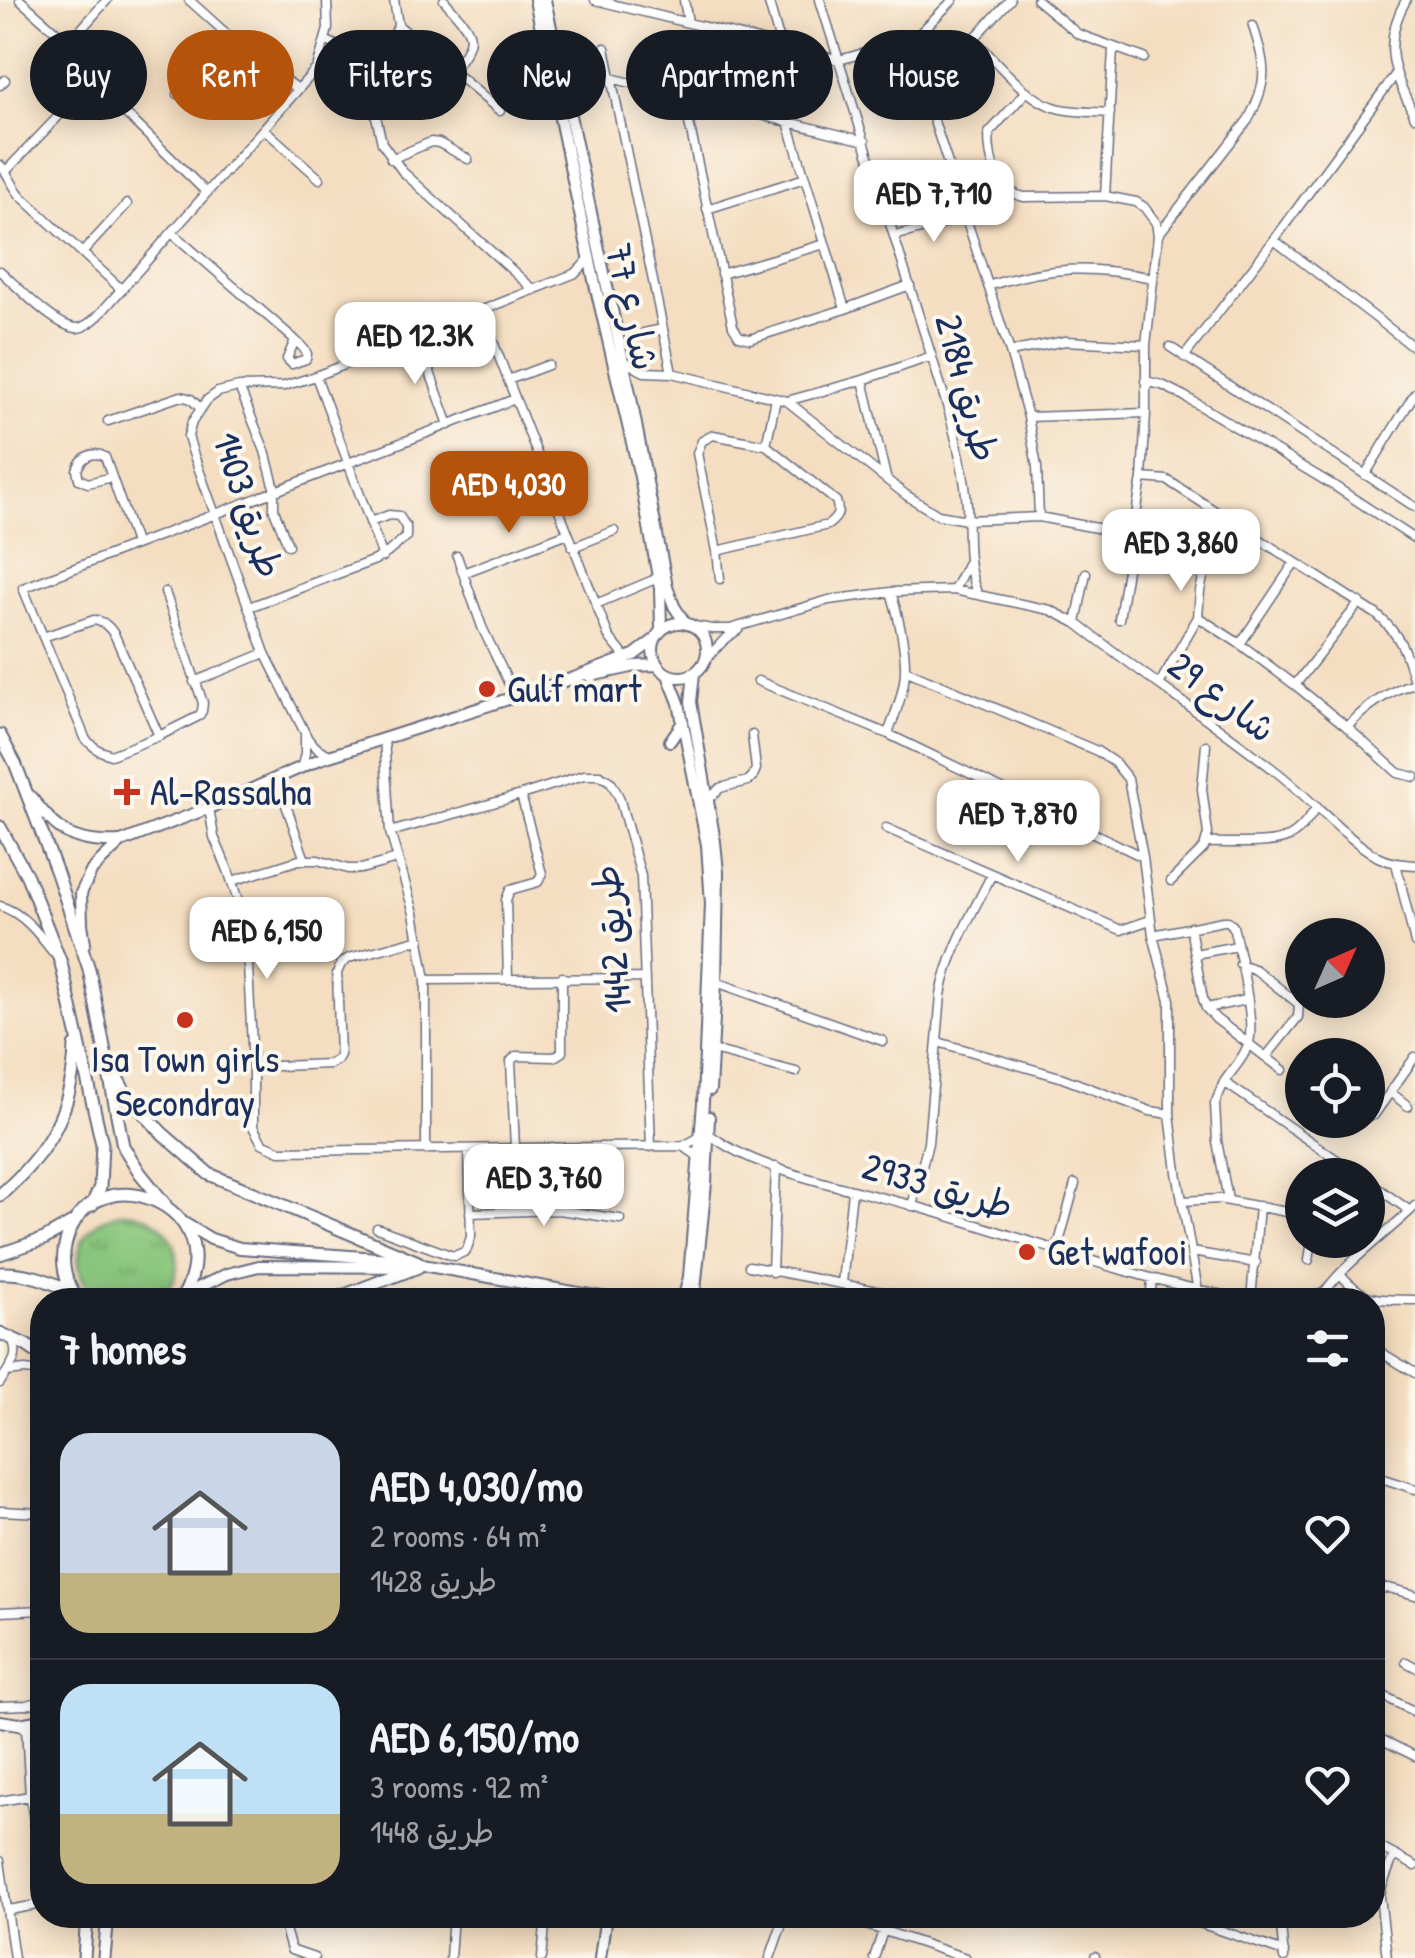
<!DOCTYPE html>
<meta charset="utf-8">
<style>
body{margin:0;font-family:"Patrick Hand","Playpen Sans Arabic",sans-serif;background:#20242c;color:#f1f3f6;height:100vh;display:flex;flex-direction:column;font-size:38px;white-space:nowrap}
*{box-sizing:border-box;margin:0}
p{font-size:32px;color:#9ea1a6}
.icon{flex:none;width:55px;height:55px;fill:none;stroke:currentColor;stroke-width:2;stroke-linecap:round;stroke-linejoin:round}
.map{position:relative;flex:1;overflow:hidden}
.details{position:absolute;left:30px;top:1288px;width:1355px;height:640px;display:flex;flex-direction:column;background:#171b24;border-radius:40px;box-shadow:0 5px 25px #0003}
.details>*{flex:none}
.hud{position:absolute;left:30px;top:30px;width:1355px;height:90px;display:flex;gap:20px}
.needle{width:65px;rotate:45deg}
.tools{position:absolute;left:1285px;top:918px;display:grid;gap:20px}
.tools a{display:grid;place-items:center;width:100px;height:100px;border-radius:50%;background:#171b24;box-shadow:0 5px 25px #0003;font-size:50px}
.price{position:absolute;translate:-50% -85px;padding:0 22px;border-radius:20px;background:#fff;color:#222;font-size:32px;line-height:65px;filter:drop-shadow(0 2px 5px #0008)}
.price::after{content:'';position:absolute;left:50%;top:60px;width:30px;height:22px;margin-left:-15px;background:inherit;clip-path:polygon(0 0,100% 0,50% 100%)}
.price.active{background:#b45309;color:#fff}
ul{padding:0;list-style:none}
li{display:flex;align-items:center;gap:30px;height:250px;padding:0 30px}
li+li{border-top:2px solid #363941}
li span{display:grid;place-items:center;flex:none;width:280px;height:200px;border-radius:30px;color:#555}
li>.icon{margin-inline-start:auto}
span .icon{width:120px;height:120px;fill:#fffc;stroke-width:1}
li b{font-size:42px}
h2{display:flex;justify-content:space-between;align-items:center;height:120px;padding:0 30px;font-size:42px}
.chip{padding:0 35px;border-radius:45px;background:#171b24;box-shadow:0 5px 25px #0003;font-size:35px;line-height:90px}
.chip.active{background:#b45309;color:#fff}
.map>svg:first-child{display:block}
.grass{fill:url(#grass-tufts);stroke:#527a6c;stroke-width:2.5}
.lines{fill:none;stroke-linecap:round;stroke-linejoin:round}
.minor-casing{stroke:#676c80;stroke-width:11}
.tertiary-casing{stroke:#676c80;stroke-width:14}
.secondary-casing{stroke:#676c80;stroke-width:15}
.minor{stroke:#fff;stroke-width:8}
.tertiary{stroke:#fff;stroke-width:10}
.secondary{stroke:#fff;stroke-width:11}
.poi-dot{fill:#c8321e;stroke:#fbf7ec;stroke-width:4}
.labels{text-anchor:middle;stroke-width:8;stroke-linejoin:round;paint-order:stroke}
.street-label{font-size:38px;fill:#1b2f5e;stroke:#fbf7ec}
.poi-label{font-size:38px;fill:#1b2f5e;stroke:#fbf7ec;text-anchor:start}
</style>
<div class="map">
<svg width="1415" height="1958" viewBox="0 0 1415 1958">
<defs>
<pattern id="grass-tufts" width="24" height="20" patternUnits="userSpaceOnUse" patternTransform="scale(2.5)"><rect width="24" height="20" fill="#89c67b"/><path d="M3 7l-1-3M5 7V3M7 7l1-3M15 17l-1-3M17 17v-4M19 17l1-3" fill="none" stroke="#6fa168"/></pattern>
</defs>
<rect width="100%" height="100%" fill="#fbf7ec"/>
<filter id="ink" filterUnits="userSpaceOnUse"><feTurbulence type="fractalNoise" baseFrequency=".01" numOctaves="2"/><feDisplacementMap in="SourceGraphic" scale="20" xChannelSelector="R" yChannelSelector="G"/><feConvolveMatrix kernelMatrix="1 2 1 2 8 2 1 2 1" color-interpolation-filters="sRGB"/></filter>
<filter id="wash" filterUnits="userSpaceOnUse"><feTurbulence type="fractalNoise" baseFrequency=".0048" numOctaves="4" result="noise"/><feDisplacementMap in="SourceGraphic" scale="40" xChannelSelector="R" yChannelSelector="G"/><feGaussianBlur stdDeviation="2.25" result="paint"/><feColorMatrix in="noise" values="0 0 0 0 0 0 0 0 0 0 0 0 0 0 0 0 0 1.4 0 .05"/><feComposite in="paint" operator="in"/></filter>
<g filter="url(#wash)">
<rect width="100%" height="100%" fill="#f4ddc0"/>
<path class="grass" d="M125 1212C173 1215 196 1266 159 1300H97C63 1267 78 1219 125 1212Z"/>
</g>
<g filter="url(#ink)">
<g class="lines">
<g class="minor-casing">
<path id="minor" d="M20 0 69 43 98 75 125 113 207 193
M189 0 248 53 298 89
M394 0 398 25 375 84 373 103 382 143 403 172 534 290
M444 0C472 33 481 34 452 71
M595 0 839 60 914 39 953 0
M684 0 688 22
M768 0 781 46
M820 0 949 412C957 443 965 474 967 506 969 539 965 561 977 593
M1010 0 943 72 931 92V112L1010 352 1028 417 1037 467 1039 517
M1037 0 1078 34 1144 58
M1406 0C1380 45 1395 75 1415 117
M398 25 500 111
M325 40 354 54 379 74
M975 40C996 61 1026 99 1054 107 1071 113 1092 111 1110 113
M69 43 107 0
M605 48 672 373
M611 78 865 141
M0 85 5 80
M1027 91 989 133C989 159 995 191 1024 197L1105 196 1136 202 1144 207 1156 223 1158 235 1146 345V413L1142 478 1119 619
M178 94 228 36
M683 95 733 326 739 336 750 339 845 309 910 285
M788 122 845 309
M264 129 320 179
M391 159 431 142 439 143 468 159
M0 165C9 174 12 186 21 196L122 290
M6 171 98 75
M1105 196 1113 49
M707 209 805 178
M172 233 293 338C298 343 305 348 307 354L306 359 292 364 287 359 295 340
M1158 235 1248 120C1269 81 1266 67 1253 26
M894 236 964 218
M1274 240 1415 348
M83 252 127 204
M0 271C16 285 57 329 78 328 86 327 92 321 98 316L317 68 328 29 327 0
M721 274 825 244
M988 286C1049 266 1090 265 1153 278
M481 311 609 637 626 658
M644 333 663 329
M417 336 449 425
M1170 347 1415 507
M1010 352 1065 341 1146 345
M1184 357 1274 240 1395 75
M624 361 644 372 672 373 787 401 906 495 938 515 967 520 1039 517 1133 535
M316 376 383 557
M508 380 548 365
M863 380 886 477
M1145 381 1162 385 1184 396 1336 487 1415 539
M239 387 265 451 274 485V510L288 545
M787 401 863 380 932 356
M1028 417 1146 413
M108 421 181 396 191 399 200 408
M1365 475 1415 393
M112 477 88 483 79 479 77 470C81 457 93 450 105 457L135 543
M1142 478 1167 480 1376 614C1402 636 1406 653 1415 685
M550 488 580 476
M573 547 614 531
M717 551 828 525C838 517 840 513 836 501L766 445 776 399
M457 556 482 627 515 697
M463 573 568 533
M720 579 717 551 697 453 702 441 713 435 766 445
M954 590 967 564
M165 592 203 703 202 711 199 716 159 736 111 755 98 750 86 740 23 588 515 399
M596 604 658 578
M249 607 375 560 387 553 406 537V527L399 516 389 515 370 522
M1198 617 1240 644 1295 685 1347 727 1398 773 1415 777
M1076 623 1086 573
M694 626 712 629H730L829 600 891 592 954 590 1050 610 1076 623C1142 674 1212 721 1278 773 1312 800 1341 835 1378 857 1390 863 1402 864 1415 865
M43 637 94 620C104 621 110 627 115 636L159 736
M1240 644 1295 562
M703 663 723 641 739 629
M905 670 1097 751 1115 763 1128 779 1143 857 1153 935 1170 1000V1114L1177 1172 1198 1291
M758 681 888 734 1143 857
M194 682 265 653
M1160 683 1198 617 1200 591 1206 565 1228 519
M1295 685 1360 602
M1347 727C1366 707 1388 691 1414 683
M888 734C895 714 904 693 905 672 906 648 898 614 891 592
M384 738 390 832 414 913 426 980V1150
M330 755 318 749 308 739 265 653 193 453 188 436 192 422 207 400 218 392 239 387 284 386 316 376 576 273 590 258
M302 766 305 753V737
M708 800 720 788 748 781 753 776 756 769 752 735
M286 805 305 860
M209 808 214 837 228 870 246 925 253 1067V1127L262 1143 280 1151 683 1146
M886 828 1121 930 1150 920
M390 832 521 795 584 775H600L611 782 619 797 641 876 651 1147
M1207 843C1228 842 1270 846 1289 837 1301 831 1309 818 1317 807
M1396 863 1415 943
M232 881 299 860H318L348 869H361L397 859
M1171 881 1204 848 1208 834 1202 789 1206 745
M0 906C23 913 38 933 52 951
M1190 927 1203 999 1206 1008 1216 1019 1283 1070
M1153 935 1223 921H1228L1233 926C1239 951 1255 1019 1249 1042 1245 1057 1232 1070 1224 1082
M1195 954 1237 946
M1240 964 1256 970 1299 1004 1298 1017 1266 1057
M508 979 506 900 510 890 538 882 542 874 521 795
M426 980 645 978
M716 982 883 1041
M1207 1008 1246 1000
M938 1042 1060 1077 1150 1111 1170 1114
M713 1050 796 1072
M253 1067 330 1064 337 1060 340 1055 337 973 341 964 349 958 420 939
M1390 1092 1408 1106
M1368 1117 1374 1115 1415 1057
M708 1133C755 1172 855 1189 914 1206 1027 1238 1136 1281 1251 1300L1259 1206
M552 1147 559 1210
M515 1148 511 1061 516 1056 554 1057 562 1052V977
M699 1157 683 1146 700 1137
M1368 1181 1410 1211
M1228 1200 1217 1141 1215 1104 1224 1082 1359 1175
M1183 1201 1219 1199 1302 1215
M912 1206 928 1143 941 995C949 951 972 914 992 874
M470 1213 559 1210 620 1219
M377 1228 450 1255 455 1256 466 1251 471 1237 469 1150
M1057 1250 1075 1184
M1192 1252 1256 1263
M1309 1260 1312 1240
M749 1266 924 1300
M772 1272 776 1167
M1340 1274C1367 1304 1377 1299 1415 1300
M842 1283 852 1191
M1150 1300 1152 1280
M1309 1300 1324 1292
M1320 1300C1335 1270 1389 1232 1415 1206
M1372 1347 1415 1373
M7 1372 25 1370 42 1372
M0 1383C10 1364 21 1360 12 1338
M1372 1475 1415 1489
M0 1511 42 1513
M1372 1589 1389 1588 1415 1595
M0 1612 42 1610
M1406 1662 1415 1667
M1372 1699 1378 1693 1415 1712
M0 1706 26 1705 34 1703
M26 1727 30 1796 42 1868
M1372 1735 1415 1756
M0 1801 30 1796
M1372 1843 1415 1866
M0 1861 14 1958
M9 1910 42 1904
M286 1915 285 1929 291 1950 314 1958
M836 1915 966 1958
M1176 1915 1284 1952
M1280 1915 1284 1958
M450 1958 453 1915
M542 1958 546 1915
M770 1958 785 1915
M874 1958 883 1931
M1095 1958V1957
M1387 1958 1380 1896 1382 1886 1394 1855"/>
</g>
<g class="tertiary-casing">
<path id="tertiary" d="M535 0 594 280 640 477 660 588 661 629
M545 0 630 393 667 587 674 606 685 623
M653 650a27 27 0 1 1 54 0a27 27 0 1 1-54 0Z
M694 673 691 702 715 842 718 872 716 982 710 1090
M668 675 679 703 707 845 711 904 703 1103 689 1277 683 1300
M590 676 636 666 657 665
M670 741 683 722
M30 796C59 832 71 844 120 842
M85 943 82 924 81 893 92 870 121 842 209 808 320 759 574 678 634 655 654 640
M184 1223 211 1239 240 1248 405 1260 428 1266 618 1300
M183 1298 196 1289 227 1274 259 1266 414 1267
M694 1300 706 1183 709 1117
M0 1721 19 1724 42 1720
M20 1724 42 1736
M600 1958 606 1915"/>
</g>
<g class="secondary-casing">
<path id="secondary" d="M0 735 15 763 57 873 89 969 123 1146 140 1173 165 1204
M0 827 27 876 61 963 102 1144 100 1187 92 1205
M112 1069 126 1094 162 1133 209 1174 418 1262
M0 1195C48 1153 73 1111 75 1046
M0 1254 44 1239 72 1223
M0 1273C27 1272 48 1280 72 1292
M78 1300C65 1283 60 1262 66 1242 91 1148 238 1206 181 1300
M332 1300 418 1267
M0 1333 26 1345 42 1356
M84 1958 87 1915
M104 1958 108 1915"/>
</g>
<use href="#minor" class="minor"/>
<use href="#tertiary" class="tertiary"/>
<use href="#secondary" class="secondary"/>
</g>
</g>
<g class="poi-dot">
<circle cx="487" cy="689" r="10"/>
<path d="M122 777h10v10h10v10h-10v10h-10v-10h-10v-10h10z"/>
<circle cx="185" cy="1020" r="10"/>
<circle cx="1027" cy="1252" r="10"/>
</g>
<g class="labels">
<g class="street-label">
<text transform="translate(632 307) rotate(77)" y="13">شارع 77</text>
<text transform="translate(967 388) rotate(75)" y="13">طريق 2184</text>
<text transform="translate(248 505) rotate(72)" y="13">طريق 1403</text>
<text transform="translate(1222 697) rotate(37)" y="13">شارع 29</text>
<text transform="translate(612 939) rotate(-95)" y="13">طريق 1442</text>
<text transform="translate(938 1186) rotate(16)" y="13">طريق 2933</text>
</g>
<g class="poi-label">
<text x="507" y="702">Gulf mart</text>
<text x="150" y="805">Al-Rassalha</text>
<text x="185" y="1072" text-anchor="middle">Isa Town girls<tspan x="185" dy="44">Secondray</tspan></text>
<text x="1047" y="1265">Get wafooi</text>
</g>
</g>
</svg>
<div class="tools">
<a><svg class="needle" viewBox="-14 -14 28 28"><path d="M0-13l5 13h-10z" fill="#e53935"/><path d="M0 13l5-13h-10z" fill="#9ea1a6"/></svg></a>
<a><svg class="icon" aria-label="locate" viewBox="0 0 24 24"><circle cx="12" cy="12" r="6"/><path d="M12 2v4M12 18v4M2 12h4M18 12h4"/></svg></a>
<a><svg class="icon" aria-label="layers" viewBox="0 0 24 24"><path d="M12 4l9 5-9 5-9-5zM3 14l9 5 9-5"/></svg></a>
</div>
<b class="price" style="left:934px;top:245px">AED 7,710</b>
<b class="price" style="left:415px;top:387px">AED 12.3K</b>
<b class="price active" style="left:509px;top:536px">AED 4,030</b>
<b class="price" style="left:1181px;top:594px">AED 3,860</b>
<b class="price" style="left:1018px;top:865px">AED 7,870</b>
<b class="price" style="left:267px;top:982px">AED 6,150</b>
<b class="price" style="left:544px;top:1229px">AED 3,760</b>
<div class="hud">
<a class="chip">Buy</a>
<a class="chip active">Rent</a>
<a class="chip">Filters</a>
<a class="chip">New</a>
<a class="chip">Apartment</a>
<a class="chip">House</a>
</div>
<section class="details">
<h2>7 homes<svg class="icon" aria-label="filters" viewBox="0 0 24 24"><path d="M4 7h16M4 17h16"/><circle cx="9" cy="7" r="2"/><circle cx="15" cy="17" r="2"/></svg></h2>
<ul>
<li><span style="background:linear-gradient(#c9d6e8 70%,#c2b280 0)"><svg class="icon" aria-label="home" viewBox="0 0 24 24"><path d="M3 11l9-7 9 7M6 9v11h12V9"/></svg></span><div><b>AED 4,030/mo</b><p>2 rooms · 64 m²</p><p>طريق 1428</p></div><svg class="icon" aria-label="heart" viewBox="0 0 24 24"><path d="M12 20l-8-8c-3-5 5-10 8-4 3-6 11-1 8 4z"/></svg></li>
<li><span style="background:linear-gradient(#bfe0f5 65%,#c2b280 0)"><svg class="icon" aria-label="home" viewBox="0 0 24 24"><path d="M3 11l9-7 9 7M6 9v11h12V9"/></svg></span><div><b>AED 6,150/mo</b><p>3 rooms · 92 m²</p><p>طريق 1448</p></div><svg class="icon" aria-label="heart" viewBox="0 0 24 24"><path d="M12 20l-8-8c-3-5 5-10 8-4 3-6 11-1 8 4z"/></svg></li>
</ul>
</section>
</div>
